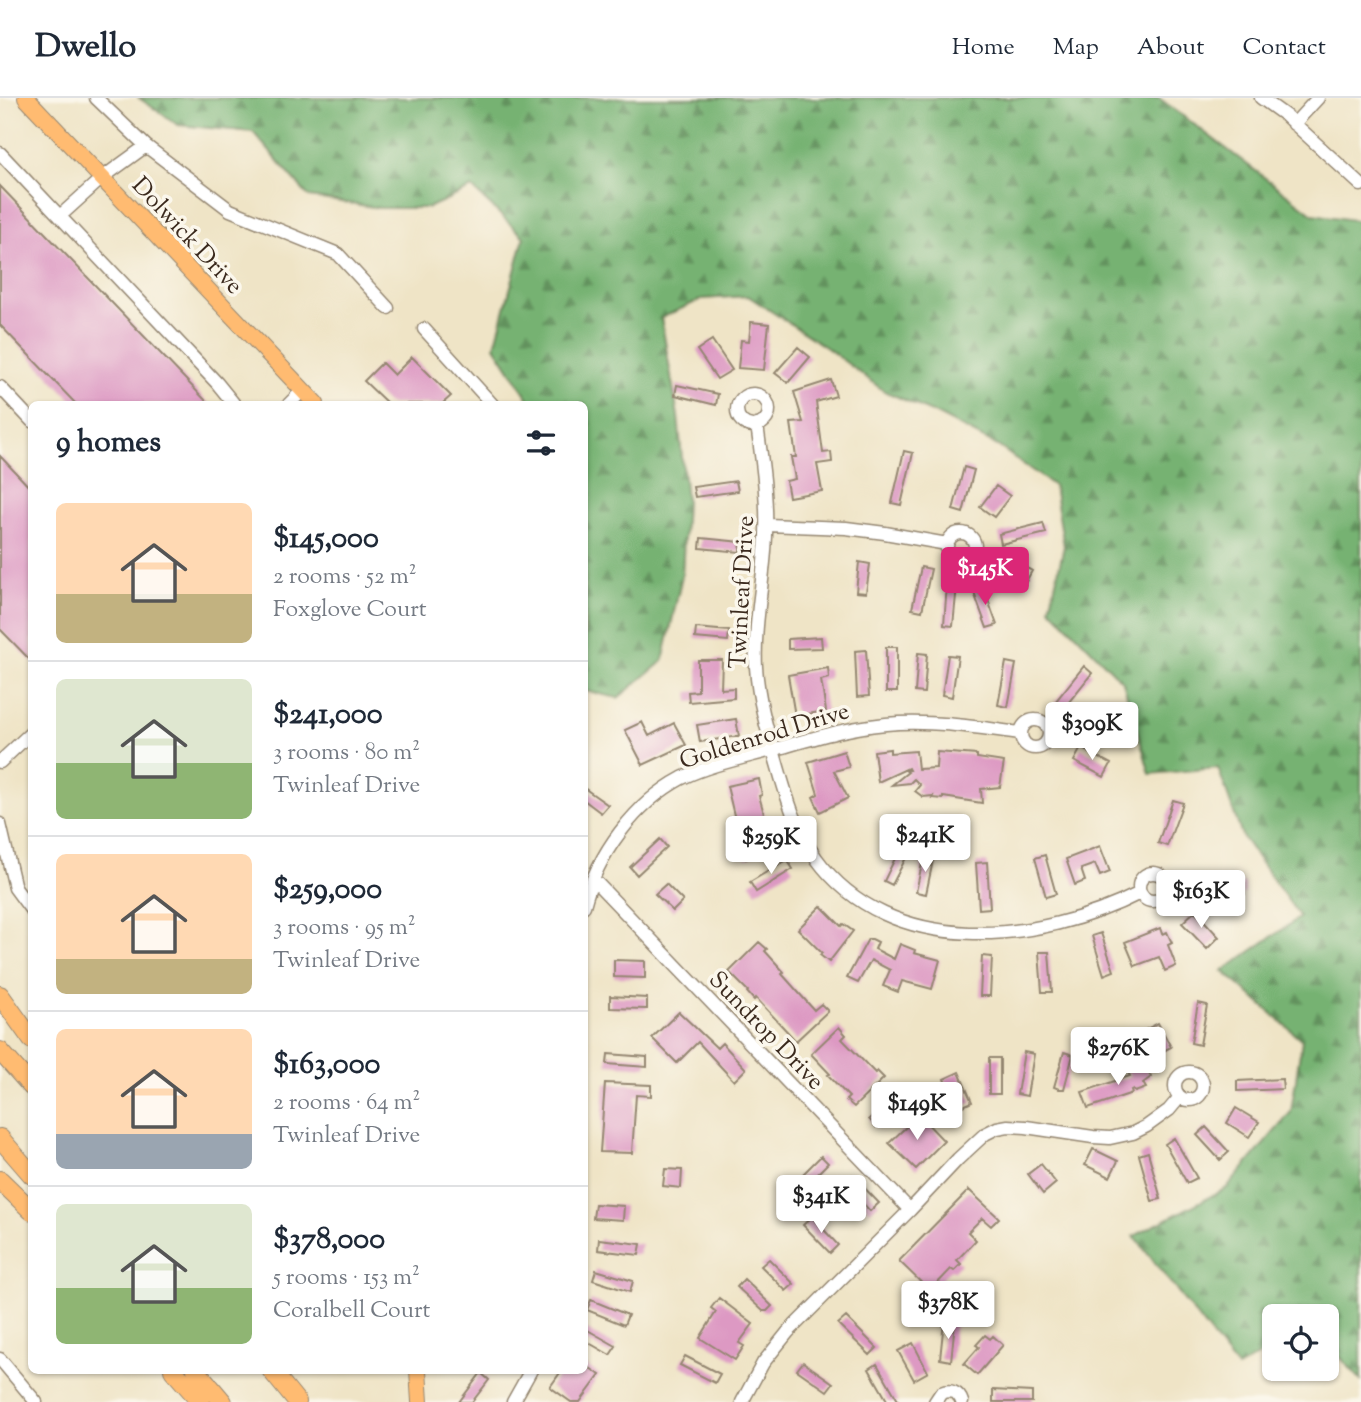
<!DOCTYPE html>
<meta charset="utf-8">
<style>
body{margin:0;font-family:"Sorts Mill Goudy",serif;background:#f6f6f7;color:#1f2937;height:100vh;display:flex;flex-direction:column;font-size:26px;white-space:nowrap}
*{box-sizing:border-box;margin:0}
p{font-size:23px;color:#747a83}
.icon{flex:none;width:38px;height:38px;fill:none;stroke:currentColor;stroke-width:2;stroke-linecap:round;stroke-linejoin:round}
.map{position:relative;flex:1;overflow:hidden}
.drawer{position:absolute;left:28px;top:303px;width:560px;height:973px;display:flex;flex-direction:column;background:#fff;border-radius:10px;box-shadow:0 2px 5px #0004}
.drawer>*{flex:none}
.buttons{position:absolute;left:1262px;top:1206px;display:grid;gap:14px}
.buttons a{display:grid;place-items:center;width:77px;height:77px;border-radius:10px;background:#fff;box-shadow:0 2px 5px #0004;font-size:35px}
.price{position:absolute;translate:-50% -60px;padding:0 16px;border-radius:7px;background:#fff;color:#222;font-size:23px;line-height:46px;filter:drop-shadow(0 2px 4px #0008)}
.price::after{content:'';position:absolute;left:50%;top:42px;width:21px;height:16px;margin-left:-10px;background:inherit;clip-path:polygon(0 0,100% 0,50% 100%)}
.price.current{background:#db2777;color:#fff}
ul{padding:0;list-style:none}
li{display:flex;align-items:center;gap:21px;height:175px;padding:0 28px}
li+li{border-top:2px solid #e0e1e3}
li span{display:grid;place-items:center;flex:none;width:196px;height:140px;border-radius:10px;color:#555}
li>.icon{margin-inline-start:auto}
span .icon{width:84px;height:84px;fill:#fffc;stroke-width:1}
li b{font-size:30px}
h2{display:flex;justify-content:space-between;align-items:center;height:84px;padding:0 28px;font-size:30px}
header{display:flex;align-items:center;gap:42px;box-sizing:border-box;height:98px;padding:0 35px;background:#fff;border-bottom:2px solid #e0e1e3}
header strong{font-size:33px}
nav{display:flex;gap:38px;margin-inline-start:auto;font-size:24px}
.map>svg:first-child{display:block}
.forest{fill:url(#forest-firs);stroke:#586e48;stroke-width:2}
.building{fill:#dd99c3}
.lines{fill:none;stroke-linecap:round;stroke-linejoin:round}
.minor-casing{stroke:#958772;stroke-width:15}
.major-casing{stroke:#958772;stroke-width:18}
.highway-casing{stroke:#958772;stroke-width:20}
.minor{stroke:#fff;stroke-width:12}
.major{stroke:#ffbb71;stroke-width:16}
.highway{stroke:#ffbb71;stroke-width:18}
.labels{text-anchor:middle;stroke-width:7;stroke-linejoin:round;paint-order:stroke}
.street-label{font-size:24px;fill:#3b2a1e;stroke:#fbf7ec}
</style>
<header>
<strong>Dwello</strong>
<nav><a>Home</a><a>Map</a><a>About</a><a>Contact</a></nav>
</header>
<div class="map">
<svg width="1361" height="1304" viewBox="0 0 1361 1304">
<defs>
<pattern id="forest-firs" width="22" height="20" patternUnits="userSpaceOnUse" patternTransform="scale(1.75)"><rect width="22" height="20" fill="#76b272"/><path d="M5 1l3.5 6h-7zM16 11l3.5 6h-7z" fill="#62915d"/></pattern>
</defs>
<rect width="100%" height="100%" fill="#fbf7ec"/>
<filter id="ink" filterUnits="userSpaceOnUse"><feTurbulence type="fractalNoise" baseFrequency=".0143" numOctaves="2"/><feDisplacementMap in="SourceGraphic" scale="14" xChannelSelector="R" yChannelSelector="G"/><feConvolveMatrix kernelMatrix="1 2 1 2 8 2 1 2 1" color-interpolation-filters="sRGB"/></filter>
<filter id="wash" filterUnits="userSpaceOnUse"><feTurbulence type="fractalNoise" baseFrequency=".00686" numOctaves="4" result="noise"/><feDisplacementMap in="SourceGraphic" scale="28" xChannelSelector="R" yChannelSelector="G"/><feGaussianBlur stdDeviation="1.57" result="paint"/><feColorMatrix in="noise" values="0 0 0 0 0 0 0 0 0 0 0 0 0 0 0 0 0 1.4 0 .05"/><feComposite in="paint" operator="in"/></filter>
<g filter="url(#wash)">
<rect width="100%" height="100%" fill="#efe4c6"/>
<path class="forest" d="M139 0H1159L1313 116 1361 123V1282L1327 1245 1326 1218H1274V1249L1237 1270 1134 1138 1227 1090 1291 1014 1302 942 1223 873 1300 819 1243 740 1218 670 1150 676 1123 584 1050 510 1064 448 1054 388 998 348 936 316 884 293 827 250 748 198 702 201 661 220 678 318 686 402 682 478 663 563 618 600 585 593 584 306H532L495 248 524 139 472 90 428 110H380L309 99 253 34 178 27Z"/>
<g id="blocks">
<path class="building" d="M0 88 209 306H76L0 227Z
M751 224 769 226 764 272 738 270 741 242 749 243Z
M712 242 732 272 717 281 697 252Z
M798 249 810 259 788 285 775 275Z
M412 259 451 298 442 306H388L364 283 382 265 394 277Z
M831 282 836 298 816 304 823 355 831 354 832 364 817 366 822 393 789 399 786 383 795 381 791 359H796L791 325 803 324 794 294Z
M677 287 718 296 716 307 675 297Z
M904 353 913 355 901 407 892 405Z
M0 358 32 392V564L0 531Z
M964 369 974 372 963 415 953 412Z
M736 383 738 393 695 399 693 389Z
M996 388 1010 398 994 419 980 409Z
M1043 425 1046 435 1001 446 999 436Z
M701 440 741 444 740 454 700 450Z
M1005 458 1032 473 1024 487 997 471Z
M859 464 870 466 866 495 856 494Z
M921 469 931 471 922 513 912 511Z
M947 486 957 487 953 528 944 527Z
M983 488 997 527 987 530 973 492Z
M696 530 729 533 728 543 695 540Z
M821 539 822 550 788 551V541Z
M886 549H897V594H886Z
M866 552 869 598 857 599 855 553Z
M918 555 927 556 924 595 915 594Z
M948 557 958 558 952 599 942 597Z
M698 562H722L721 591 734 590V600L689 604 688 594 698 593Z
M1006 564 1016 566 1008 609 998 607Z
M1084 568 1092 575 1064 610 1056 603Z
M828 570 829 580 821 582 826 613 795 618 788 577Z
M1120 614 1122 625 1078 634 1076 623Z
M736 621 739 638 700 644 697 627Z
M642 624 649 638 674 625 686 647 643 667 625 632Z
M1081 650 1111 666 1104 679 1074 663Z
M890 651V655L916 653 918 671 936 670 937 654 977 657V660L1004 664 1000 689 981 691 982 705 943 699V701L932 700 933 698 923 699 915 693 920 687 914 681 910 685 892 687 908 674 905 672H909L908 670 878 684 874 653Z
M844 653 849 669 834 673 848 700 820 714 813 699 818 696 808 664Z
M759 681 762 697 759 698 767 726 738 734 727 688Z
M584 690 608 707 601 715 584 702Z
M1173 702 1183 705 1167 748 1158 745Z
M777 736 781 745 746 761 742 752Z
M660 741 667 749 637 777 630 769Z
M901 748 910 752 892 787 884 783Z
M1100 748 1110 774 1100 778 1095 766 1081 771 1085 783 1075 787 1066 761Z
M924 756 934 758 926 796 916 794Z
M1045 757 1056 796 1046 799 1035 760Z
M787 762 793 771 756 794 750 784Z
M987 764 990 810 979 811 976 765Z
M1245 785V796H1200V786Z
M666 786 683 803 673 813 655 796Z
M821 808 841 828 843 826 853 833 829 864 820 857 822 855 798 831Z
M1195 813 1219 839 1207 851 1182 825Z
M1160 830 1162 836 1167 834 1172 845 1168 847 1176 868 1165 873 1159 859 1135 868 1125 844Z
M1101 835 1114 873 1104 877 1092 838Z
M868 841H872L878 844 875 851 894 861 900 846 915 852 914 855 940 862 932 891 902 883 898 894 883 888 890 872 871 862 858 885 847 880Z
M759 844 767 851 765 853 784 874 782 876 814 912 821 906 828 913 796 943 756 900 754 902 747 894 748 893 729 874Z
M1039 854H1049L1052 894H1042Z
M982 858 992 859 990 898H980Z
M614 862 645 863V880L614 879Z
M610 898 647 900V911L610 910Z
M1198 905 1207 907 1200 947 1191 945Z
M679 914 717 950 722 945 746 971 734 983 698 944 677 965 652 940Z
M1158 925 1171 949 1156 957 1143 933Z
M839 929 846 937 842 941 875 975 877 973 884 980 854 1009 846 1002 849 999 828 977 830 976 811 956Z
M1024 954 1034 956 1027 998 1017 996Z
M1064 954 1073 957 1064 991H1059L1054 989Z
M608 956 647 959V969L607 966Z
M989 960H1000V996H989Z
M1142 964 1151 979 1143 985 1146 990 1135 994 1133 991 1131 992 1132 995 1088 1010 1082 994 1130 978 1127 972Z
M959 974 972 1004 957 1011 944 981Z
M1282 981 1283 991 1237 993V983Z
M605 985 651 987V998L636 997 632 1055 600 1054Z
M899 994 905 1002 876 1029 869 1021Z
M1236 1010 1259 1024 1249 1039 1227 1025Z
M919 1017 944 1043 916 1071 889 1045Z
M1206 1029 1229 1054 1220 1062 1197 1037Z
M1174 1040 1197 1080 1187 1085 1165 1046Z
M1093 1051 1118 1063 1110 1079 1085 1067Z
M1148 1054 1161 1101 1152 1103 1139 1057Z
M821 1058 828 1065 796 1097 789 1090Z
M1041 1066 1056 1085 1043 1096 1028 1076Z
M665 1071 682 1072 681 1090 663 1088Z
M852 1077 879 1105 870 1113 844 1085Z
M969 1092 999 1120 991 1128 982 1120 968 1134 976 1142 957 1162 961 1166 954 1173 951 1171 930 1193 899 1163Z
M595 1106 624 1108 623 1122 593 1120Z
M812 1119 838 1147 830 1155 803 1127Z
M599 1141 641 1146 639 1157 598 1152Z
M769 1161 794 1186 786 1193 761 1168Z
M596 1172 633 1183 630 1194 593 1182Z
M744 1181 772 1208 767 1213H763L737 1189Z
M719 1200 753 1226 739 1245 744 1248 735 1262 700 1240 716 1214 711 1210Z
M591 1202 628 1217 624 1227 587 1212Z
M846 1219 877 1250 870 1257 838 1226Z
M944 1223 955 1224 951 1263 940 1261Z
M584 1230 616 1248 610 1257 584 1242Z
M985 1237 990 1241 993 1238 1003 1247 977 1277 964 1266 979 1249 976 1247Z
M913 1245 928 1274 914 1282 898 1253Z
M685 1258 720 1276 715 1285 680 1267Z
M803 1264 833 1285 827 1293 797 1272Z
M584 1266 600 1277 580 1304H571L550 1289 562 1272H584Z
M877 1266 899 1304H888L869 1271Z
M481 1275 489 1282 472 1304H459Z
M993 1292 1032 1294V1304H993Z"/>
</g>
</g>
<g filter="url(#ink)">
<use href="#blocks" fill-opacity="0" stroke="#958772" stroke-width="2"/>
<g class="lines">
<g class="minor-casing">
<path id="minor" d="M96 0 146 48
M1261 0 1286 18 1361 87
M1294 26 1318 0
M0 55 217 285 234 306
M60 118 102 80 146 48 230 112 338 156 388 210
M424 231 492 306
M0 289 32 323
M737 312a16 16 0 1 1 32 0a16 16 0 1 1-32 0Z
M289 306 303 292
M757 327C763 369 769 411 765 453 762 492 754 530 756 569 758 601 767 632 776 662 786 697 795 730 816 760 890 862 1040 846 1140 795
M767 427 846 430 885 435 947 446
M947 449a14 14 0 1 1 28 0a14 14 0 1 1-28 0Z
M1021 636a14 14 0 1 1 28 0a14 14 0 1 1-28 0Z
M0 664 32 634
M0 726 15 790 32 813
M1139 789a14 14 0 1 1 28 0a14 14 0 1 1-28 0Z
M593 781 910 1112
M584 808C597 756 635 705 682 680 711 666 748 659 779 650 818 639 857 627 899 625 939 623 980 630 1021 635
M1175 988a14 14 0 1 1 28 0a14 14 0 1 1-28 0Z
M0 1261 36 1304
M513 1304 531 1272
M742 1304 763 1265 788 1234 910 1112 958 1061 985 1036 997 1030 1008 1028 1026 1029 1093 1039 1110 1040 1133 1035 1147 1028 1169 1012 1180 999
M935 1304 941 1295C950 1291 959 1294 962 1304"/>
</g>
<g class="major-casing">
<path id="major" d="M26 0 316 306
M418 1272 420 1304"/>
</g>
<g class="highway-casing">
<path id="highway" d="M0 897 32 942
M0 953 32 989
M0 1040 32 1077
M0 1082 32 1113
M173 1272 201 1304
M196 1272 223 1304
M271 1272 297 1304"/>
</g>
<use href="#minor" class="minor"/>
<use href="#major" class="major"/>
<use href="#highway" class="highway"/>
</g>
</g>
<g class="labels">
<g class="street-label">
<text transform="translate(188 137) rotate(47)" y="8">Dolwick Drive</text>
<text transform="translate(741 494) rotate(-87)" y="8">Twinleaf Drive</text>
<text transform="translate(764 637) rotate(-17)" y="8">Goldenrod Drive</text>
<text transform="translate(767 932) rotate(46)" y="8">Sundrop Drive</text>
</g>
</g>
</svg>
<div class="buttons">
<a><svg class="icon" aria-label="locate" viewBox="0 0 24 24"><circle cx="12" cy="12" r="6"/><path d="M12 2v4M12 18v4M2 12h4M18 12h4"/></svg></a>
</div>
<b class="price current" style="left:985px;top:509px">$145K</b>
<b class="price" style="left:1092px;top:664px">$309K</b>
<b class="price" style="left:925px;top:776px">$241K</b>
<b class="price" style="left:771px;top:778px">$259K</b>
<b class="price" style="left:1201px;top:832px">$163K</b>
<b class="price" style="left:1118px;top:989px">$276K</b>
<b class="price" style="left:917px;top:1044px">$149K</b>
<b class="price" style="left:821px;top:1137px">$341K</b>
<b class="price" style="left:948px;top:1243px">$378K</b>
<section class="drawer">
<h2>9 homes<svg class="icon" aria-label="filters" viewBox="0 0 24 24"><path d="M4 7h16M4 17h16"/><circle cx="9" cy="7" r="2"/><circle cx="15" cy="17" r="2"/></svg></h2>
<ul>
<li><span style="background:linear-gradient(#ffd9b3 65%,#c2b280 0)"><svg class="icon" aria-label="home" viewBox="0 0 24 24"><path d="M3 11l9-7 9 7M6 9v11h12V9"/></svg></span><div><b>$145,000</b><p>2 rooms · 52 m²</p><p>Foxglove Court</p></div></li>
<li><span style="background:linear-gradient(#dfe7d0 60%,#8fb573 0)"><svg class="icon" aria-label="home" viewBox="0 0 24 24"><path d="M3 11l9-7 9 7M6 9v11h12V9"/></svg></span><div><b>$241,000</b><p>3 rooms · 80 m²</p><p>Twinleaf Drive</p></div></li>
<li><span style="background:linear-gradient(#ffd9b3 75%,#c2b280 0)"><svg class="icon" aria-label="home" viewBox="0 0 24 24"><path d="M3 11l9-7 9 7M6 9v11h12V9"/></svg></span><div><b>$259,000</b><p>3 rooms · 95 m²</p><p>Twinleaf Drive</p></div></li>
<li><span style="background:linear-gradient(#ffd9b3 75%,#9aa5b1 0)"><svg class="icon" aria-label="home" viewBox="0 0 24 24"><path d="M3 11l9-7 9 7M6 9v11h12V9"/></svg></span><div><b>$163,000</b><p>2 rooms · 64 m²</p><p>Twinleaf Drive</p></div></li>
<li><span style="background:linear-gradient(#dfe7d0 60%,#8fb573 0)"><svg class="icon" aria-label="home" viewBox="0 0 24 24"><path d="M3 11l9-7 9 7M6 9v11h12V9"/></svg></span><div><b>$378,000</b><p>5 rooms · 153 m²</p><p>Coralbell Court</p></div></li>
</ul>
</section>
</div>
